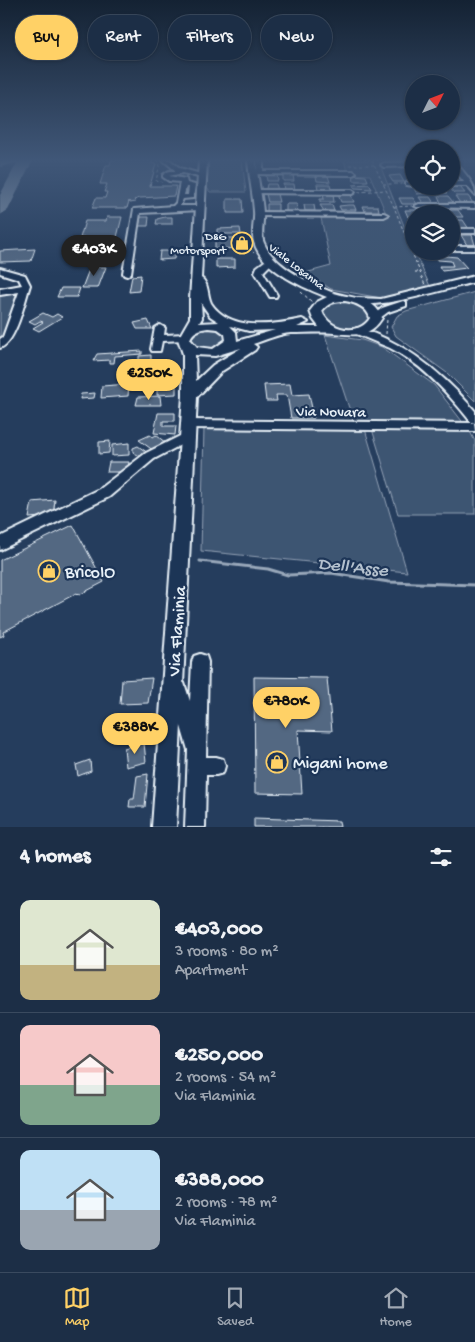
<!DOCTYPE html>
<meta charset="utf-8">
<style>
body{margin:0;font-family:"Gochi Hand",sans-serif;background:#25364d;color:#f1f3f6;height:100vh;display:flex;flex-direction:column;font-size:19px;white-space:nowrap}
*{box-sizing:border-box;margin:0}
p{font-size:16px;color:#a0a8b3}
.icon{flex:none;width:28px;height:28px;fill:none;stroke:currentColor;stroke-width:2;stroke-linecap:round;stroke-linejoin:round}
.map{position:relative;height:827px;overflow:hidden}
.side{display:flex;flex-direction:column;background:#1c2e46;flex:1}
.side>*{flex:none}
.top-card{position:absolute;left:15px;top:15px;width:445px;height:45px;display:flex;gap:10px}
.needle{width:32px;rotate:48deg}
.fabs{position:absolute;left:405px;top:75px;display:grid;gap:10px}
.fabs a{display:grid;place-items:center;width:55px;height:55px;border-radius:50%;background:#1c2e46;box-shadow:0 1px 4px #0004,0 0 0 1px #3a4a5f;font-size:25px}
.price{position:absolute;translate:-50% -42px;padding:0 11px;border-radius:18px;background:#ffd166;color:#111;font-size:16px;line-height:32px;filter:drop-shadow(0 1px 2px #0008)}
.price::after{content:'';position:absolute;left:50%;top:30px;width:15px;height:11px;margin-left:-8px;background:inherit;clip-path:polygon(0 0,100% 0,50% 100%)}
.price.current{background:#222;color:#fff}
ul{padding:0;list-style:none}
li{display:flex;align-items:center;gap:15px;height:125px;padding:0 20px}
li+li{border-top:1px solid #3a4a5f}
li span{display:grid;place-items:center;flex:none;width:140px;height:100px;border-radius:10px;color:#555}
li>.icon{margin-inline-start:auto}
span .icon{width:60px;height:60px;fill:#fffc;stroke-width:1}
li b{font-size:21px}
h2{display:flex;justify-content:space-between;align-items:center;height:60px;padding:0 20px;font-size:21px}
.chip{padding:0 18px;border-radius:22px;background:#1c2e46;box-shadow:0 1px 4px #0004,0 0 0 1px #3a4a5f;font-size:18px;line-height:45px}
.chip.current{background:#ffd166;color:#111}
.tabs{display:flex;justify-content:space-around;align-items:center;height:70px;border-top:1px solid #3a4a5f;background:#1c2e46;font-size:14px;color:#a0a8b3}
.tabs a{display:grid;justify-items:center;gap:2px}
.tabs .current{color:#ffd166}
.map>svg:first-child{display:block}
.green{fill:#3e5472;stroke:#93a2b5}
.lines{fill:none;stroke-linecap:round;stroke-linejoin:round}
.stream{stroke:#99a8ba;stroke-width:3}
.taxiway{fill:#8697aa;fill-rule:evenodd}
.building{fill:#536782;stroke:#e8f1f8}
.minor-casing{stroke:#e8f1f8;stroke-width:4}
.major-casing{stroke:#e8f1f8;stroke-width:4}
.path{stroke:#e8f1f8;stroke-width:1;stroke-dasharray:3 2.5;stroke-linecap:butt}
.minor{fill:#1d3557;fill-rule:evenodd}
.major{fill:#1d3557;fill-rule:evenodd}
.labels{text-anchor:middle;stroke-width:4.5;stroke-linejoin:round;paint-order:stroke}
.far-poi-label{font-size:12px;fill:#e8f1f8;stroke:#1d3557;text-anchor:end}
.far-street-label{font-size:12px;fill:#e8f1f8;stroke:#1d3557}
.street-label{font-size:15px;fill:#e8f1f8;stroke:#1d3557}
.near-poi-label{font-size:18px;fill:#e8f1f8;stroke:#1d3557;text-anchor:start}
.near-street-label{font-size:18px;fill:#e8f1f8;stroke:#1d3557}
.near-water-label{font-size:19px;font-style:italic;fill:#b4c1ce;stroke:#1d3557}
</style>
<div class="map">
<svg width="475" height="827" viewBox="0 0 475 827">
<rect width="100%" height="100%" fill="#253d5d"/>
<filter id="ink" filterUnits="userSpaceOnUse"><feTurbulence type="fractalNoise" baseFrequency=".02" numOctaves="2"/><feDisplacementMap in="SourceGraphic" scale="10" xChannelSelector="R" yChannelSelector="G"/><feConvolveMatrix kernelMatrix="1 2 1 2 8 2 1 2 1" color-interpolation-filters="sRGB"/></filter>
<g filter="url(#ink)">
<path class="green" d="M209 160H242L246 192H210L207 188Z
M344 160H412L413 163H382V170L414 251 430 286 381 298 331 289 305 273 331 266 321 218 387 216 370 175 351 174 347 172Z
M475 292V401L447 373 396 336 391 327 397 316 406 311Z
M6 293 15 295 19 300 6 336 0 343V295Z
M338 302H352L367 310 370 320C357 331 343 330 328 322L322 312C324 305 331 303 338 302Z
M204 328 217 329 226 335V341L213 349 195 346 190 341 191 336Z
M325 335 362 340 382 347 434 385 465 425 354 423Z
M204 428 365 429 407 572 201 551Z
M372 429 469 430 475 441V514H398Z"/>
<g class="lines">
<path class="stream" d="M200 561 268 569 288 575 331 573 389 582 475 585"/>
<path class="taxiway" d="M0 160H33L8 210 0 215V195L17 163 0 167Z"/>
</g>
<path class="building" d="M111 160H154L151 163 156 164 150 186H176L174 196 140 198 134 200 136 202 130 203 129 201 127 208H92L96 198H105L107 192H104L107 184H100L106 165H110Z
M266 175H277L278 181H267Z
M283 175H293L294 181H283Z
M353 175 366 176 368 181H354Z
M400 175 404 182H393L389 176Z
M316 176H328L330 182 317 181Z
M267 184H276L278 190 266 189Z
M283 184H294L295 190H284Z
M317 184H330L331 189H318Z
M369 184 372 189 355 188 353 185Z
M426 187 430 193 417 194 414 188Z
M431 187H443L447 193H435Z
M460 187 465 193H454L450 188Z
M266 194H277L279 202H268Z
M323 194H333L334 202H320V199H324Z
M338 195H351L354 202H341Z
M438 196H448L453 202 441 203Z
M455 196H468L473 203H460Z
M419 197H430L434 203H423Z
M399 198H413L417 204H402Z
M227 199H242L243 213H227Z
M267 204H278V212H267Z
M286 204H297L298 212H286Z
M304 205H314L315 211H305Z
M320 205H332L334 211H324Z
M348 205H354L356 210H341L339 206Z
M363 206H378L379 211H365Z
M405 210H419L421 214H414V217H408Z
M445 210H458L463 217H451V214H448Z
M107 217H122L117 237 80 238 85 221H106Z
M141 217H149L148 226H139Z
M165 217H172V224H156L157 219Z
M451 220H463L469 229H457Z
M240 228 241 234H217V229Z
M461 235H472L475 245H467Z
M215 238H241L243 248 215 249Z
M35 249 31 261 0 262V251Z
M160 251H175L174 259 159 260Z
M435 255 457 257 467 268 442 271 439 266H453L451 261 438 260Z
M216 259H235V267L216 268Z
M90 267H106L98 288H82Z
M141 275 139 291 129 292 132 276Z
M61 288H80L77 297H57Z
M43 313 52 317 57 314 62 317 39 331 33 328 43 322 40 321 35 324 29 321Z
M148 320 152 329H137L134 323Z
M142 351V354L115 356 114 363H110V360L93 361 97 354Z
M151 355V362L139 363V356Z
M129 384 128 396 101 398 102 386Z
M176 384V394L157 395V385Z
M290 384 292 395 309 394 314 418H291L287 395H276L277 401H266L264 385Z
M95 393 94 398 80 399 81 394Z
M160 396 161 405H136L138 397Z
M158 413H175V421H163V426H176L175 435 154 433Z
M150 435 153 437 156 435 166 443 154 451 139 440Z
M110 441 109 453 99 454V442Z
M129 443V455L112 456V445Z
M138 446 148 453 141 457 133 452V448Z
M109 462H129L127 472H107Z
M55 500 53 516 29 518 32 502Z
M73 525 104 582 79 595 77 593 3 632 4 635 0 637V560Z
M254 677 327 678 332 731 298 730 302 794 255 793Z
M152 678 148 703 120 704 122 680Z
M144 743 146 762 126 767 124 748Z
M90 760 91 771 78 776 76 765Z
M148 774 145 807H129L130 799H134L137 776Z
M254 818 339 821 340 827H254Z"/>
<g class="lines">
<g class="minor-casing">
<path id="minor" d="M163 160H170L180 168 204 175 205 176 202 178 183 173 169 176 186 179 187 183 195 185 193 198 183 199 180 206H200L204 208 200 210 140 213 131 273 127 276 124 275 123 273 134 209 173 206 176 203 180 182 169 181 163 177V175L169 171H176ZM186 187H189L188 195H184Z
M257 160H263V171H353L356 173 353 175 251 174V172L257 171Z
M451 160H454C462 171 475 182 475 195L467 186H451V182H464L451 165Z
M414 162V166L384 167 381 165 384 163Z
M408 182H414V186L406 185V183Z
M257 190H352L355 192 352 194 255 193V191Z
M419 204H475V208L417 207 415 206Z
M256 212 384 213 388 215 384 217 259 216 255 214Z
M451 229H475V233H451Z
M451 246H475V250H451Z
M265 261 272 263 263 272 277 295 276 297H270L255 272 257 267Z
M0 268 25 275 30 285C25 300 16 343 0 348V339L3 337 19 292 0 295V289L22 285 19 279 0 273Z
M475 276V282C453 287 369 313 354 301L358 298 381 299Z
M403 301 406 302V306L388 312 376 321 371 318 382 308Z
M160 325 165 328 164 335 185 334 190 337 185 340 162 341 160 351H152L151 349 155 328Z
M357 328C405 341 444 375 475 411V423L471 422C449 394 422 364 390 348 378 343 366 338 354 333L352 331Z
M188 420 474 423 475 431 188 428 182 424Z
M188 432 194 436 192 439 154 459 109 497 0 550V537L99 489 146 453Z
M200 654 206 656 208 662 206 757H216L223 759 225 766 223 773 216 775H206L205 827H185L188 750 170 689 172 683 178 681 184 683 190 701 192 662 194 656Z"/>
</g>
<g class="major-casing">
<path id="major" d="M199 160H207L201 278C209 283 207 295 211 303 230 332 273 325 302 319L308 322 297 327H319L313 319 310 311 317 302 327 297C302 287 262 270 254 242 251 232 255 221 254 211 253 194 249 177 248 160H256C257 178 262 196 263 213 264 223 260 234 264 243 273 266 313 285 334 293 353 299 374 296 382 318 370 338 354 335 334 333 321 332 305 333 291 333 279 334 265 340 253 344L257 347 255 350 222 371 197 397 176 827H152L183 396V354L178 339 190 318V299ZM345 301C356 303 367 307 370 318 359 337 328 330 322 311 328 303 335 301 345 301ZM201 303 210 316 219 322 199 323 202 318ZM230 326 249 331 275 330 237 341 236 332ZM208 328 218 329 225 334 226 340 213 349 197 347 190 339C193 331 200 329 208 328ZM241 348 213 365 196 381 195 355 215 356Z"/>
</g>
<path class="path" d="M157 160 160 163 156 181 162 182
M372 160 394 207 425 285
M349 165H374
M383 184H403
M358 192 386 190
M394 207 412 206
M405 232H414
M248 237 249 247 254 253
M415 272H420
M301 292 312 302
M386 334 387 319"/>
<use href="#minor" class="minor"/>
<use href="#major" class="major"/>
</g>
</g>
<linearGradient id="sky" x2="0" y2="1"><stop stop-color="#142233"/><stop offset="0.58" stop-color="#405778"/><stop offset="1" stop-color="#405778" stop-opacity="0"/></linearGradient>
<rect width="475" height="276" fill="url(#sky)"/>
<defs>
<g id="shop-ring" transform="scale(1.125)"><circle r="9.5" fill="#1d3557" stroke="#ffd166" stroke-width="1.5"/><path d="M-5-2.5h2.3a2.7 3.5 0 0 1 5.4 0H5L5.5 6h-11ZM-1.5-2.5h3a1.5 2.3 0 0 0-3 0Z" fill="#ffd166"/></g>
</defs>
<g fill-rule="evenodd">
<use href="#shop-ring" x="242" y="243"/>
<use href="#shop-ring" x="49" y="571"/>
<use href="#shop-ring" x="277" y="762"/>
</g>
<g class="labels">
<g class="far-poi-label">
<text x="226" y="240">D&amp;G<tspan x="226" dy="14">Motorsport</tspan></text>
</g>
<g class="far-street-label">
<text transform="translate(297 266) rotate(38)" y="4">Viale Losanna</text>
</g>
<g class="street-label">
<text transform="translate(331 411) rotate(1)" y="5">Via Novara</text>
</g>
<g class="near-poi-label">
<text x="65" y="577">BricoIO</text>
<text x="293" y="768">Migani home</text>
</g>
<g class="near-street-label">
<text transform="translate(176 631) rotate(-86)" y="6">Via Flaminia</text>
</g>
<g class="near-water-label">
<text transform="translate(353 565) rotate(6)" y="7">Dell'Asse</text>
</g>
</g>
</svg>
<div class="fabs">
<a><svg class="needle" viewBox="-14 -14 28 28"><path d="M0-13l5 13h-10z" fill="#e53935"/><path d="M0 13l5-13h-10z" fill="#a0a8b3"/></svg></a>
<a><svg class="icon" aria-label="locate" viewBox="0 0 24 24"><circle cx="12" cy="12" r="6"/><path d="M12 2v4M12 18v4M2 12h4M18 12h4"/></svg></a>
<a><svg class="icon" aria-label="layers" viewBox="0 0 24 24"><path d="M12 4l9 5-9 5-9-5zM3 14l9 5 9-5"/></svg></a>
</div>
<b class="price current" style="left:94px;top:277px">€403K</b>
<b class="price" style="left:149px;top:401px">€250K</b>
<b class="price" style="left:286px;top:729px">€780K</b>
<b class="price" style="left:135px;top:755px">€388K</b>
<div class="top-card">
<a class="chip current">Buy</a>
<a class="chip">Rent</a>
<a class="chip">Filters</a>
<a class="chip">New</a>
</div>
</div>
<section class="side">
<h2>4 homes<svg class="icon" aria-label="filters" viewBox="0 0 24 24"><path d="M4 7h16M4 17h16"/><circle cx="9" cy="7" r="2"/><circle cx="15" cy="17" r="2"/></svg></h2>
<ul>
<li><span style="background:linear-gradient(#dfe7d0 65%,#c2b280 0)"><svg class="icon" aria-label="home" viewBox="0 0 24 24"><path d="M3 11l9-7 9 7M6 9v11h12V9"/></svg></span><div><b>€403,000</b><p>3 rooms · 80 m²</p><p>Apartment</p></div></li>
<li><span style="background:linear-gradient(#f6c9c9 60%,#7fa58c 0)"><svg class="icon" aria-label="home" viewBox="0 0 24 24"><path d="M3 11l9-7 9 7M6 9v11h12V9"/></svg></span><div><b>€250,000</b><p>2 rooms · 54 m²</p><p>Via Flaminia</p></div></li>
<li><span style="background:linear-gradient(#bfe0f5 60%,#9aa5b1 0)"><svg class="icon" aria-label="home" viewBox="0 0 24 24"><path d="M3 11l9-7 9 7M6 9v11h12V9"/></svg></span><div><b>€388,000</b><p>2 rooms · 78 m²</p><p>Via Flaminia</p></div></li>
</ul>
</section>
<nav class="tabs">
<a class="current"><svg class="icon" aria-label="map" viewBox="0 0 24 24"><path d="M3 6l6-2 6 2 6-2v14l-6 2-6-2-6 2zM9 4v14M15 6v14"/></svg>Map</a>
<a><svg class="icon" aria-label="saved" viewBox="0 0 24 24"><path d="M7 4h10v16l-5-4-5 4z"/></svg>Saved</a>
<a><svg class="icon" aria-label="home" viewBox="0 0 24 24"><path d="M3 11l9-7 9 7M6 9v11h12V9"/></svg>Home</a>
</nav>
